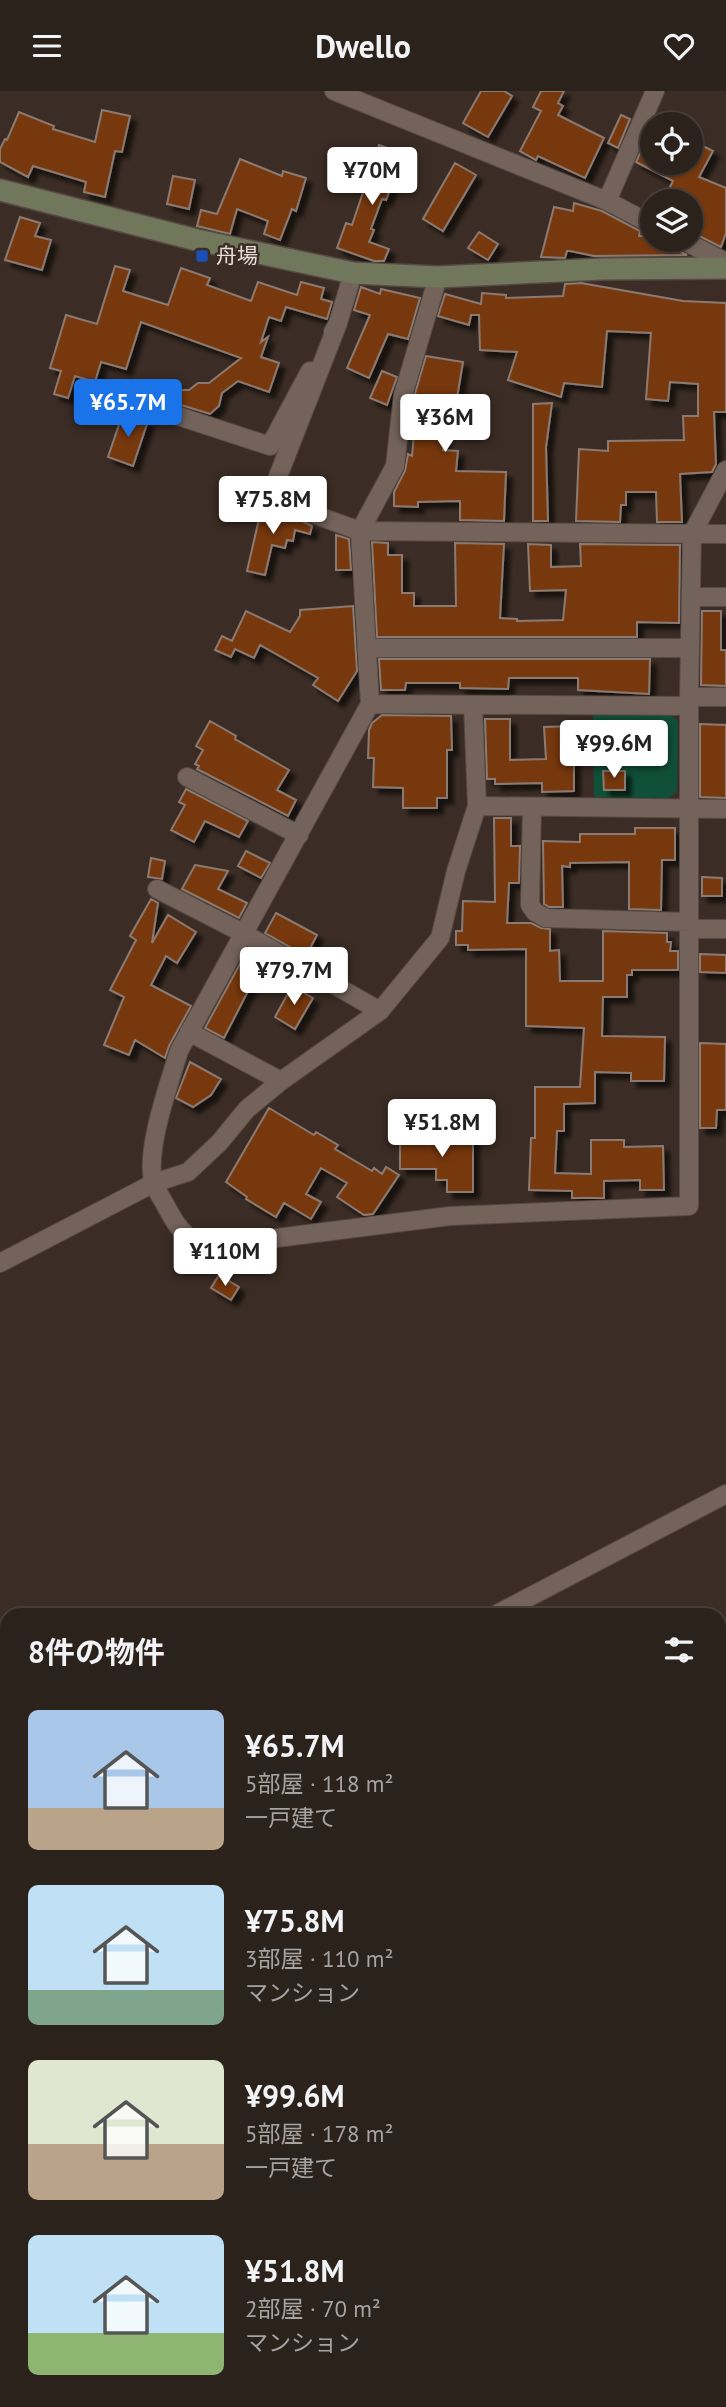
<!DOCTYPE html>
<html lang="ja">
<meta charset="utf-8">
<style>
body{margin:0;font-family:"PT Sans","Noto Sans JP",sans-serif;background:#382f29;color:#f1f3f6;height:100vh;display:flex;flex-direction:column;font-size:26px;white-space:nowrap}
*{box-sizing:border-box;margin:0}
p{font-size:23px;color:#a6a4a3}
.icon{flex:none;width:38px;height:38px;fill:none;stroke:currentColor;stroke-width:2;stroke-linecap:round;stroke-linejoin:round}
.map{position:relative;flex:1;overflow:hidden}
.drawer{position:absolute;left:0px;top:1517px;width:726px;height:800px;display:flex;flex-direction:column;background:#2c221c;border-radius:21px 21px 0 0;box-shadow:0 2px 5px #0004,0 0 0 2px #483f3b}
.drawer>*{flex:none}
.fabs{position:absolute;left:640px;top:21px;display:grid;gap:14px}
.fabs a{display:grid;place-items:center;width:63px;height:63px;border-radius:50%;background:#2c221c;box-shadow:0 2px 5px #0004,0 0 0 2px #483f3b;font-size:35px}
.price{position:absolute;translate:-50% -60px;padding:0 16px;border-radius:7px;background:#fff;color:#222;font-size:23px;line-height:46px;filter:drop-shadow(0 2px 4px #0008)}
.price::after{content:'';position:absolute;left:50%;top:42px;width:21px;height:16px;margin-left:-10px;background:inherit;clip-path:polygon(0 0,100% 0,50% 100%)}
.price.on{background:#1a73e8;color:#fff}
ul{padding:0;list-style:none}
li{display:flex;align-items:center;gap:21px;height:175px;padding:0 28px}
li span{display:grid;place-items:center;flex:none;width:196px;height:140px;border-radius:10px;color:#555}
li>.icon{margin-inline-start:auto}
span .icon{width:84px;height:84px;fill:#fffc;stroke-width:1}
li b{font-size:30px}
h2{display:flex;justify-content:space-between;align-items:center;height:84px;padding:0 28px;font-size:30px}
header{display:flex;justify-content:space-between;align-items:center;height:91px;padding:0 28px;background:#2c221c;font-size:32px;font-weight:700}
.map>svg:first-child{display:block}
.green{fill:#105038}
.water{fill:#081e34;stroke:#4b5866;stroke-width:2}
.building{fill:#783910;stroke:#8b7a71;stroke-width:2;filter:url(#shadow)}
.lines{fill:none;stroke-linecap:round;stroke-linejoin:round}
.street-casing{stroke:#554943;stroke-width:20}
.secondary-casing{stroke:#554943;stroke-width:24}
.street{stroke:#74635b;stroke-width:18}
.secondary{stroke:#70775b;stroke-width:21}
.transit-dot{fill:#1a4fb4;stroke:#3b2d25;stroke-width:2.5}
.labels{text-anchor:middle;stroke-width:5;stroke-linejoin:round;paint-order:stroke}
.poi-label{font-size:21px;fill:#e8ded9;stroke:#3b2d25;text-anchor:start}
</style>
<header><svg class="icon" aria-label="menu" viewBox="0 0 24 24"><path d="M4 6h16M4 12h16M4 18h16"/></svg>Dwello<svg class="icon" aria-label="heart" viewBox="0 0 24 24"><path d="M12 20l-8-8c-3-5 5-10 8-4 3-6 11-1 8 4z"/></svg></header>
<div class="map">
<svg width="726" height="2316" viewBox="0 0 726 2316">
<defs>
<filter id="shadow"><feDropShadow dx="6" dy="6" stdDeviation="2" flood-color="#0009"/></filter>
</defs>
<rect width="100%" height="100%" fill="#3b2d25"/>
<path class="green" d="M669 621 678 631 677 700 669 707 594 706 593 622Z"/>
<path class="water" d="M726 1966V2076L719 2079V1968Z
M64 2310H281L271 2316H55Z"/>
<path class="building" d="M481 0H504L512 5 488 46 463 32Z
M541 0H564L558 12 563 15 558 24 604 47 585 87 538 65 536 69 520 60 541 20 533 16Z
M102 19 130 25 122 61 115 60 105 106 84 101 86 91 33 75 28 86 0 71V58L5 48 7 49 19 21 54 35 53 38 95 51Z
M621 24 630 28 618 57 608 52Z
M651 38 653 39V72H691V49L713 60 699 86 726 97V142L721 156 691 141V110H685L667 102 673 90 636 71Z
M379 54 404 63 386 109 382 108 371 138 374 139 369 151 389 158 384 170H374L337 157 346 132 352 134Z
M240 68 282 85 283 80 306 87 296 120 292 118 280 149 264 143 268 130 237 118 230 143 197 135 201 119 217 123Z
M455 72 476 84 443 140 423 128Z
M173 85 195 89 189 118 167 113Z
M574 112 602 120 640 140 639 145H650L653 149 671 151 676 159 687 164 594 165 570 160H567L565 167 541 166 554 116 573 120Z
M20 126 40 132 35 145 51 149 42 179 5 169Z
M479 141 498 153 488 169 468 157Z
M115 175 130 179 123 200 168 214 181 177 210 187 207 194 251 210 258 191 297 204 301 191 324 197 321 208 332 211 327 228 286 216 281 230 269 226 261 251 268 246 261 266 279 272 269 301 238 290 222 302 219 315 210 323 181 314V299H189L198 292H209L241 267 141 231 126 278 101 271 95 291 75 285 68 307 54 303 61 280 50 277 66 224 97 233Z
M581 192 683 210 726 212V321H714L716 373 712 381 680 383 682 431H657L656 401H626V414H621L620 431 576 430 579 358 608 360V350L684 349 683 325H698V293L670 291 668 310 646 308 651 242 607 240 602 296 564 292 561 306 508 289 517 261 480 259 479 224H471L469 234 438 225 445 203 481 213 482 202 506 204V207L563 205 565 193Z
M361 196 380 203 381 198 420 207 408 248 388 243 369 287 347 277 370 224 354 219Z
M426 265 463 271 456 313 447 311 443 359 458 360 456 380 506 381 504 430 460 429V410L418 411V416L394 415V401L405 380 408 363 412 365 417 307 414 306Z
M382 280 397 286 387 314 370 307Z
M552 312 546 356 548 430H533V313Z
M123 322 148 330 133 375 108 366Z
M262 415 280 419 312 435 310 443 295 439 293 450 287 449 285 457 272 454 265 484 247 480Z
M336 444 349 448 351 479H336Z
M372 451 388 452V464H402V502H414V515H456L455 452 504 453 500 527 517 528V530L563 529 566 499 530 500 528 453 551 454V476L581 475 580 453 680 454 679 532 637 531V546H377Z
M353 515 357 580 338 610 313 594 318 587 260 554 254 567 235 558 231 566 215 559 222 545 232 550 246 520 290 541 300 525V519Z
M702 520H721V559H726V595L701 594Z
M379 568H650L649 603 578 599V587H509L508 598 460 597V592H406L405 599H381Z
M382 624 451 625 452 659H447V707H437V717H403V697L373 696 374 667H368L369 639 372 632Z
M485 628H510V669L546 668 544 636 574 635V700L542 701V692L495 693V688H487Z
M210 630 236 645 235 648 289 679 277 699 296 709 288 725 197 678 199 675 195 673 203 659 196 655Z
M700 633 726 634V707L700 706Z
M603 680H625V699H604Z
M186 698 248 730 239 746 205 730 194 751 171 739 185 714 179 711Z
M494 727H511V755H520L519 792H509L507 832H531L541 837 550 838V860L559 859 560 890H603V840L667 842V851H671L670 860H678V879H632V884H627V906H603L602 945 665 946 664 990H631V982L595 981V1012L564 1013V1040H557L555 1082 591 1083V1049H624V1056L663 1055 664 1099H640V1089L604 1090V1107H572V1100L529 1099 531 1047H535V996H580L584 937 526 935V858L468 859V854H456V840H462L463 810 495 811Z
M635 737H675V769H662L661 819 629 818V771L570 772V776L562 775 563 816H549L544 813 543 750 580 751V743H635Z
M246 760 270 772 261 787 238 775Z
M151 767 165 770 162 788 148 786Z
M195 774 228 780 218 798 247 812 239 827 182 798Z
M702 786 722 787V805H702Z
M151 808 158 812 152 852 168 824 196 841 177 872 166 865 151 894 191 915 169 955 165 967 135 949 129 964 104 954 124 906 110 899 136 849 130 845Z
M276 822 317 844 306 865 265 842Z
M247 860 264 869 224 947 205 937Z
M700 863 726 864V882L700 881Z
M292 895 313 907 295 938 275 926Z
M700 952 726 953V1019H717L716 1037H700Z
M190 971 221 988 211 1004 193 1016 176 1007Z
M269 1017 314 1044 316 1041 338 1054 335 1058 372 1080 374 1077 382 1083 386 1076 399 1084 373 1123 364 1124 337 1106 347 1092 321 1077 306 1103 321 1111 311 1128 284 1112 276 1126 246 1108 247 1106 226 1091Z
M436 1044 473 1045V1101H447V1089H436V1078H400V1048L436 1049Z
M219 1184 239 1196 231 1209 211 1197Z"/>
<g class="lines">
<g class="street-casing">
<path id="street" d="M334 0 607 110 653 134
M607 110 655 0
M682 149 726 171
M438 186 403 304 395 375 360 440 370 613 179 960C169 993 144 1062 154 1093 157 1101 163 1109 167 1117 186 1153 197 1155 237 1152L450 1125 689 1115V606L692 443 726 379
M338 232 277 388C278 395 280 404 286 409 297 419 344 434 360 440L726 443
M333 241 338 232 353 182
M108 302 270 355 310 280
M691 506H726
M367 557H689
M689 606H726
M370 613 689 615
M187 686 299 744
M477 715 726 718
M532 716 530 814 535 821 546 827 689 831
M157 798 243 842 380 920
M689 838H726
M189 941 281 990
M0 1172 154 1092 188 1081 219 1052 247 1018 281 990 380 920 440 847 456 780 477 715 473 614
M495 1524 726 1403
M0 1783 7 1780
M719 1811 726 1808
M719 2207 726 2205
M0 2209 7 2204
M459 2316 470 2310"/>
</g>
<g class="secondary-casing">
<path id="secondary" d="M0 99 197 149 353 182 438 186 602 178 726 177
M0 2000 7 2019
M160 2310 163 2316"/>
</g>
<use href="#street" class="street"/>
<use href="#secondary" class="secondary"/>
</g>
<rect class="transit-dot" x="195" y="158" width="14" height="14" rx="3.5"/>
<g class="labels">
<g class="poi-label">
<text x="216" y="172">舟場</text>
</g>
</g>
</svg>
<div class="fabs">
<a><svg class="icon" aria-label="locate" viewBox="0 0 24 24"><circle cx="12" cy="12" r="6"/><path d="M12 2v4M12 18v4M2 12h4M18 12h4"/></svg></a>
<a><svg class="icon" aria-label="layers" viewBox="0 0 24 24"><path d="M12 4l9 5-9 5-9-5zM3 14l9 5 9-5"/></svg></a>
</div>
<b class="price" style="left:372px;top:116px">¥70M</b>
<b class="price on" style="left:128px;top:348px">¥65.7M</b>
<b class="price" style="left:445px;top:363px">¥36M</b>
<b class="price" style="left:273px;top:445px">¥75.8M</b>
<b class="price" style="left:614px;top:689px">¥99.6M</b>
<b class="price" style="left:294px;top:916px">¥79.7M</b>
<b class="price" style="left:442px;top:1068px">¥51.8M</b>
<b class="price" style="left:225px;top:1197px">¥110M</b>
<section class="drawer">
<h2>8件の物件<svg class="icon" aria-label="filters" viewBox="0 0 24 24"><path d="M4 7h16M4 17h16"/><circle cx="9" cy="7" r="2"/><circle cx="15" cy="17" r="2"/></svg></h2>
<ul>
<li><span style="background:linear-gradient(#a9c7e8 70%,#b9a48a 0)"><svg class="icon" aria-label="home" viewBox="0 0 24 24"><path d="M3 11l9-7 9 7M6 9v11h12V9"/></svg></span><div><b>¥65.7M</b><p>5部屋 · 118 m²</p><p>一戸建て</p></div></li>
<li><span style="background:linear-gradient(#bfe0f5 75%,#7fa58c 0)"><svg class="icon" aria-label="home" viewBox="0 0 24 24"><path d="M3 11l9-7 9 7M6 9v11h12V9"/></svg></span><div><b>¥75.8M</b><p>3部屋 · 110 m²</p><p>マンション</p></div></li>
<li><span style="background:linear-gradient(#dfe7d0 60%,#b9a48a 0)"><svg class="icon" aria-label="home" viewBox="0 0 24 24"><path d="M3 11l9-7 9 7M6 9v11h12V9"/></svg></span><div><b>¥99.6M</b><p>5部屋 · 178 m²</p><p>一戸建て</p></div></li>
<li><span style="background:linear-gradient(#bfe0f5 70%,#8fb573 0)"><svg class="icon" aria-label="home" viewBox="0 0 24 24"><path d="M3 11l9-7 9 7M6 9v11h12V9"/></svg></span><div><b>¥51.8M</b><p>2部屋 · 70 m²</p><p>マンション</p></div></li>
</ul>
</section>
</div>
